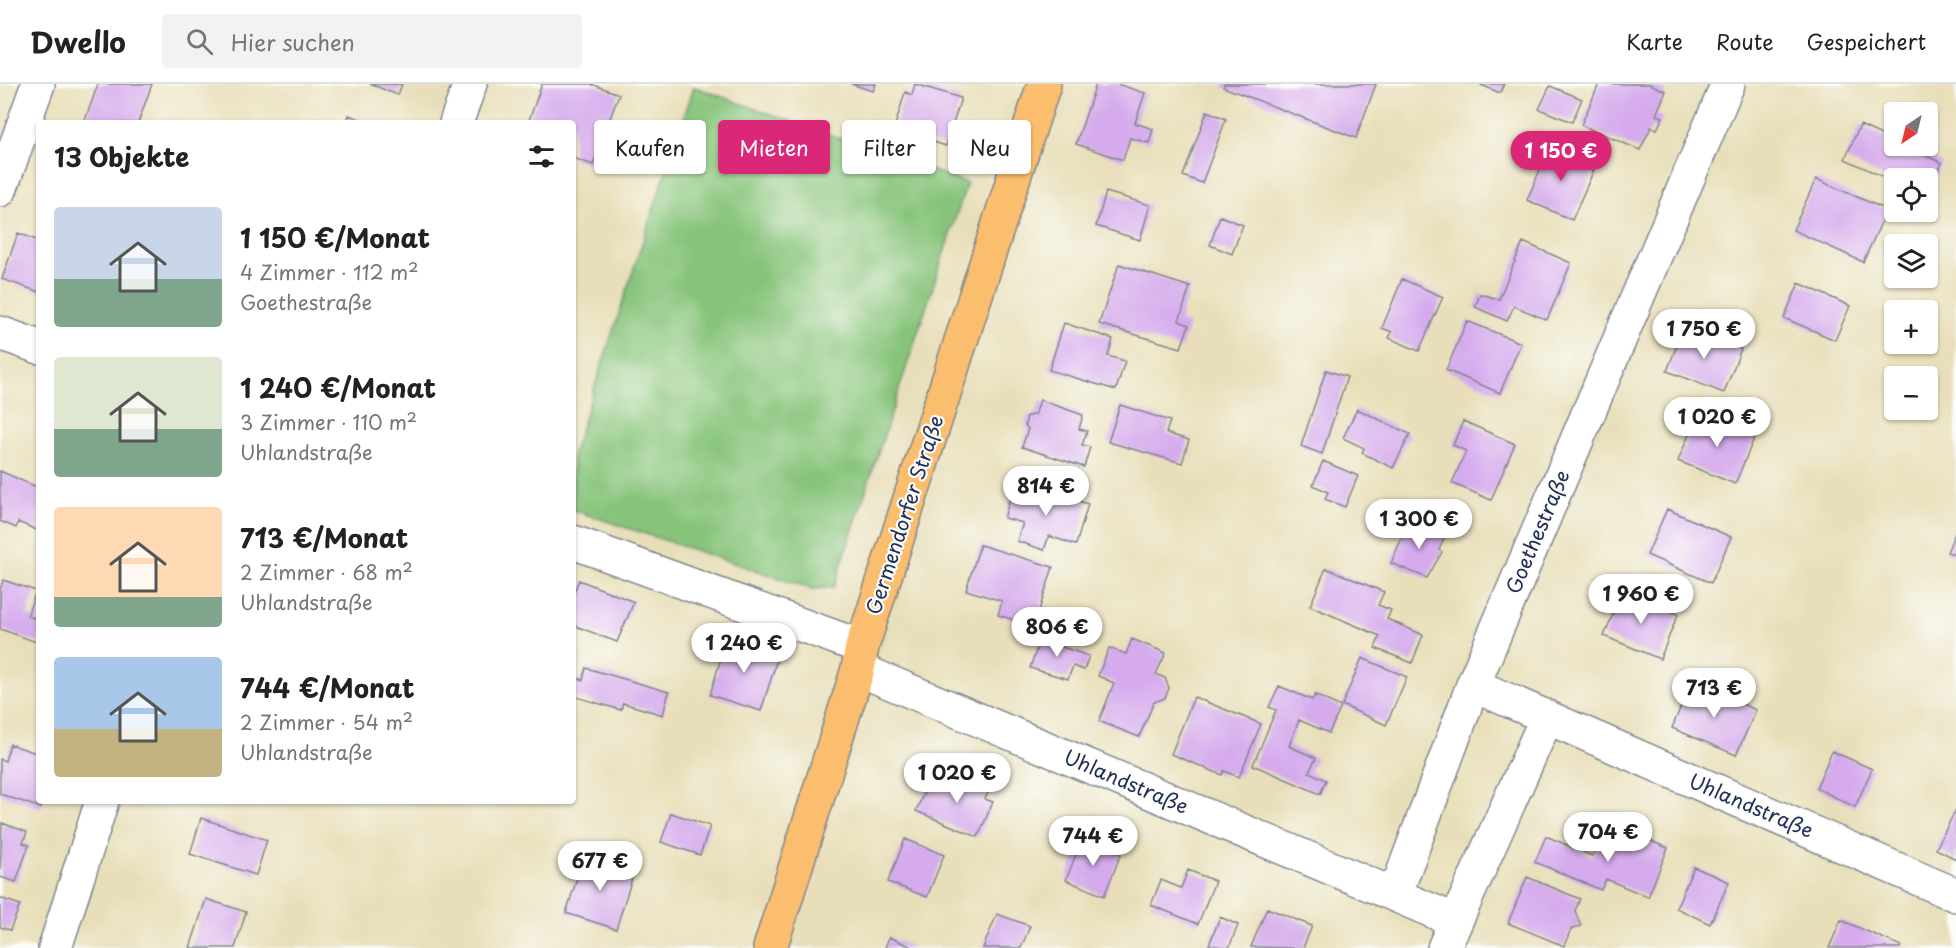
<!DOCTYPE html>
<html lang="de">
<meta charset="utf-8">
<style>
body{margin:0;font-family:"Playpen Sans",sans-serif;background:#f2f2f2;color:#222;height:100vh;display:flex;flex-direction:column;font-size:22px;white-space:nowrap}
*{box-sizing:border-box;margin:0}
p{font-size:20px;color:#767676}
.icon{flex:none;width:33px;height:33px;fill:none;stroke:currentColor;stroke-width:2;stroke-linecap:round;stroke-linejoin:round}
.map{position:relative;flex:1;overflow:hidden}
.sheet{position:absolute;left:36px;top:36px;width:540px;height:684px;display:flex;flex-direction:column;background:#fff;border-radius:6px;box-shadow:0 2px 4px #0004}
.sheet>*{flex:none}
.banner{position:absolute;left:594px;top:36px;width:570px;height:54px;display:flex;gap:12px}
.needle{width:39px;rotate:215deg}
.controls{position:absolute;left:1884px;top:18px;display:grid;gap:12px}
.controls a{display:grid;place-items:center;width:54px;height:54px;border-radius:6px;background:#fff;box-shadow:0 2px 4px #0004;font-size:30px}
.price{position:absolute;translate:-50% -51px;padding:0 14px;border-radius:21px;background:#fff;color:#222;font-size:20px;line-height:39px;filter:drop-shadow(0 2px 3px #0008)}
.price::after{content:'';position:absolute;left:50%;top:36px;width:18px;height:14px;margin-left:-9px;background:inherit;clip-path:polygon(0 0,100% 0,50% 100%)}
.price.active{background:#db2777;color:#fff}
ul{padding:0;list-style:none}
li{display:flex;align-items:center;gap:18px;height:150px;padding:0 18px}
li span{display:grid;place-items:center;flex:none;width:168px;height:120px;border-radius:6px;color:#555}
li>.icon{margin-inline-start:auto}
span .icon{width:72px;height:72px;fill:#fffc;stroke-width:1}
li b{font-size:26px}
h2{display:flex;justify-content:space-between;align-items:center;height:72px;padding:0 18px;font-size:26px}
.chip{padding:0 21px;border-radius:6px;background:#fff;box-shadow:0 2px 4px #0004;font-size:21px;line-height:54px}
.chip.active{background:#db2777;color:#fff}
header{display:flex;align-items:center;gap:36px;box-sizing:border-box;height:84px;padding:0 30px;background:#fff;border-bottom:2px solid #e0e0e0}
header strong{font-size:28px}
nav{display:flex;gap:33px;margin-inline-start:auto;font-size:21px}
.search{width:420px;height:54px;background:#f2f2f2;display:flex;align-items:center;gap:15px;box-sizing:border-box;padding:0 21px;border-radius:6px;color:#767676;font-size:22px}
.map>svg:first-child{display:block}
.green{fill:#87c47a;stroke:#517a6c;stroke-width:1.5}
.building{fill:#d5abed}
.lines{fill:none;stroke-linecap:round;stroke-linejoin:round}
.minor-casing{stroke:#82878c;stroke-width:36}
.major-casing{stroke:#82878c;stroke-width:36}
.minor{stroke:#fff;stroke-width:33}
.major{stroke:#fbbd6e;stroke-width:33}
.labels{text-anchor:middle;stroke-width:4.5;stroke-linejoin:round;paint-order:stroke}
.street-label{font-size:20px;fill:#1b2f5e;stroke:#fdfcf7}
</style>
<header>
<strong>Dwello</strong>
<div class="search"><svg class="icon" aria-label="search" viewBox="0 0 24 24"><circle cx="10" cy="10" r="6"/><path d="M15 15l6 6"/></svg>Hier suchen</div>
<nav><a>Karte</a><a>Route</a><a>Gespeichert</a></nav>
</header>
<div class="map">
<svg width="1956" height="864" viewBox="0 0 1956 864">
<rect width="100%" height="100%" fill="#fdfcf7"/>
<filter id="ink" filterUnits="userSpaceOnUse"><feTurbulence type="fractalNoise" baseFrequency=".0167" numOctaves="2"/><feDisplacementMap in="SourceGraphic" scale="12" xChannelSelector="R" yChannelSelector="G"/><feConvolveMatrix kernelMatrix="1 2 1 2 8 2 1 2 1" color-interpolation-filters="sRGB"/></filter>
<filter id="wash" filterUnits="userSpaceOnUse"><feTurbulence type="fractalNoise" baseFrequency=".008" numOctaves="4" result="noise"/><feDisplacementMap in="SourceGraphic" scale="24" xChannelSelector="R" yChannelSelector="G"/><feGaussianBlur stdDeviation="1.35" result="paint"/><feColorMatrix in="noise" values="0 0 0 0 0 0 0 0 0 0 0 0 0 0 0 0 0 1.4 0 .05"/><feComposite in="paint" operator="in"/></filter>
<g filter="url(#wash)">
<rect width="100%" height="100%" fill="#e8dfba"/>
<path class="green" d="M694 3 967 99 834 503 812 505 573 426V368Z"/>
<g id="blocks">
<path class="building" d="M98 0H152L138 39H84Z
M370 0H402L398 11Z
M542 0H591L619 10 593 81 573 74V39H528Z
M851 0H876L873 7Z
M915 0 961 14 946 62 894 45 905 8 912 11Z
M1096 0H1117L1145 9 1135 39 1153 45 1149 59 1130 54 1123 76 1076 60Z
M1224 0H1376L1356 54 1223 3Z
M1479 0H1504L1500 9Z
M1599 0H1649L1666 7 1656 31 1663 33 1657 45 1651 43 1640 66 1581 41Z
M1550 2 1582 15 1572 38 1539 25Z
M1207 27 1226 35 1202 99 1183 92Z
M349 31 369 39H346Z
M1860 41 1894 57V62H1904L1942 79 1928 111V94H1894V98L1845 75Z
M1551 60 1596 81 1572 136 1527 116Z
M1816 95 1887 126 1863 178 1793 146Z
M1106 108 1150 121 1140 156 1096 142Z
M1220 132 1243 141 1232 170 1210 161Z
M18 149 39 157V208L2 195Z
M1523 158 1571 179 1547 236 1514 222 1507 237 1475 223 1480 210 1499 215Z
M1119 180 1190 203 1179 237 1189 241 1181 264 1099 240Z
M1402 195 1443 213 1419 267 1389 254 1392 248 1382 244Z
M1799 199 1850 222 1835 256 1784 234Z
M1467 237 1521 259 1500 309 1446 286Z
M1064 239 1113 255 1108 272 1125 277 1116 306 1049 286Z
M1684 243 1741 265 1724 309 1667 287Z
M1326 286 1347 293 1322 370 1301 362Z
M1040 316 1083 331 1079 345 1087 347 1082 361 1090 363 1084 383 1022 363 1028 345 1025 341 1027 332 1035 331Z
M1120 321 1170 337 1166 349 1189 356 1182 379 1108 358Z
M1357 325 1410 350 1393 384 1362 369 1364 364 1343 354Z
M1698 329 1755 352 1735 400 1678 377Z
M1463 337 1515 360 1491 416 1452 399 1466 367 1453 361Z
M1323 377 1358 392 1345 423 1325 415 1328 408 1313 401Z
M0 387 39 404V447L18 438 16 444 0 437Z
M1014 402 1033 408 1034 403 1088 420 1076 461 1049 452 1044 466 1017 457 1023 439 1004 434Z
M1667 425 1731 453 1711 499 1647 471Z
M1409 437 1445 452 1439 466 1442 468 1427 494 1391 479Z
M1956 447V471L1947 468Z
M980 461 1053 483 1034 542 998 531 1002 517 966 506Z
M1326 484 1384 508 1378 521 1391 526 1387 535 1423 551 1412 579 1375 564 1380 552 1310 522Z
M3 496 36 507 27 532 34 534 39 519V559L0 545V506Z
M579 496 634 518 617 558 573 541V511Z
M1622 508 1678 530 1660 575 1604 552Z
M1042 550 1064 558 1062 563 1089 572 1084 586 1073 582 1068 595 1030 584Z
M727 554 779 569 761 627 710 611Z
M1132 555 1166 569 1156 590 1165 594 1169 604 1165 614 1154 618 1139 653 1099 637 1114 599 1098 592 1109 564 1126 570Z
M1362 574 1407 593 1386 641 1342 621Z
M586 584 669 608 663 631 623 619 621 626 573 612 574 593 583 596Z
M1691 598 1756 626 1736 671 1672 644Z
M1279 602 1312 616 1315 611 1341 623 1329 649 1299 636 1289 662 1316 674 1309 688 1326 696 1320 710 1253 681 1276 626 1269 623Z
M1194 613 1261 640 1239 693 1224 687 1222 691 1171 670Z
M10 660 39 670V717H43L41 724 0 710V675L5 677Z
M1832 667 1872 685 1855 723 1816 704Z
M968 692 991 702 985 715 993 718 978 753 916 727 931 693 963 706Z
M1956 725V775L1936 765Z
M671 729 710 742 700 771 661 758Z
M201 734 267 756 256 791 190 770Z
M2 739 27 748 23 759 29 761 16 798 0 793Z
M1623 746 1668 764 1648 813 1606 795 1601 806 1535 778 1546 752 1592 772 1596 763 1613 770Z
M905 755 944 771 927 813 888 798Z
M1082 755 1121 770 1104 812 1066 796Z
M584 772 634 788 616 845 566 829Z
M1694 783 1729 798 1710 840 1676 824Z
M1188 786 1215 797 1198 840 1151 821 1161 796 1181 804Z
M1527 793 1580 815 1575 827 1581 842 1571 845 1564 862 1508 839Z
M0 814 20 821 10 846 0 843Z
M206 815 246 828 235 864H190Z
M1267 824 1312 842 1303 864 1251 863Z
M997 830 1030 842 1021 864H983Z
M1220 833 1238 841 1229 864 1209 861Z
M1841 836 1901 862 1900 864H1829Z
M889 853 914 864H885Z"/>
</g>
</g>
<g filter="url(#ink)">
<use href="#blocks" fill-opacity="0" stroke="#82878c" stroke-width="1.5"/>
<g class="lines">
<g class="minor-casing">
<path id="minor" d="M456 39 470 0
M0 106 38 0
M0 249 39 263
M573 458 862 563
M858 585 1395 811
M1473 601 1956 811
M1456 837 1547 633
M55 864 102 717
M1444 864 1456 837 1395 811 1473 601 1728 0"/>
</g>
<g class="major-casing">
<path id="major" d="M770 864 858 585 862 563 1044 0"/>
</g>
<use href="#minor" class="minor"/>
<use href="#major" class="major"/>
</g>
</g>
<g class="labels">
<g class="street-label">
<text transform="translate(905 431) rotate(-72)" y="7">Germendorfer Straße</text>
<text transform="translate(1538 448) rotate(-67)" y="7">Goethestraße</text>
<text transform="translate(1126 698) rotate(23)" y="7">Uhlandstraße</text>
<text transform="translate(1751 722) rotate(23)" y="7">Uhlandstraße</text>
</g>
</g>
</svg>
<div class="controls">
<a><svg class="needle" viewBox="-14 -14 28 28"><path d="M0-13l5 13h-10z" fill="#e53935"/><path d="M0 13l5-13h-10z" fill="#767676"/></svg></a>
<a><svg class="icon" aria-label="locate" viewBox="0 0 24 24"><circle cx="12" cy="12" r="6"/><path d="M12 2v4M12 18v4M2 12h4M18 12h4"/></svg></a>
<a><svg class="icon" aria-label="layers" viewBox="0 0 24 24"><path d="M12 4l9 5-9 5-9-5zM3 14l9 5 9-5"/></svg></a>
<a>+</a>
<a>−</a>
</div>
<b class="price active" style="left:1561px;top:98px">1 150 €</b>
<b class="price" style="left:1704px;top:276px">1 750 €</b>
<b class="price" style="left:1717px;top:364px">1 020 €</b>
<b class="price" style="left:1046px;top:433px">814 €</b>
<b class="price" style="left:1419px;top:466px">1 300 €</b>
<b class="price" style="left:1641px;top:541px">1 960 €</b>
<b class="price" style="left:1057px;top:574px">806 €</b>
<b class="price" style="left:744px;top:590px">1 240 €</b>
<b class="price" style="left:1714px;top:635px">713 €</b>
<b class="price" style="left:957px;top:720px">1 020 €</b>
<b class="price" style="left:1608px;top:779px">704 €</b>
<b class="price" style="left:1093px;top:783px">744 €</b>
<b class="price" style="left:600px;top:808px">677 €</b>
<div class="banner">
<a class="chip">Kaufen</a>
<a class="chip active">Mieten</a>
<a class="chip">Filter</a>
<a class="chip">Neu</a>
</div>
<section class="sheet">
<h2>13 Objekte<svg class="icon" aria-label="filters" viewBox="0 0 24 24"><path d="M4 7h16M4 17h16"/><circle cx="9" cy="7" r="2"/><circle cx="15" cy="17" r="2"/></svg></h2>
<ul>
<li><span style="background:linear-gradient(#c9d6e8 60%,#7fa58c 0)"><svg class="icon" aria-label="home" viewBox="0 0 24 24"><path d="M3 11l9-7 9 7M6 9v11h12V9"/></svg></span><div><b>1 150 €/Monat</b><p>4 Zimmer · 112 m²</p><p>Goethestraße</p></div></li>
<li><span style="background:linear-gradient(#dfe7d0 60%,#7fa58c 0)"><svg class="icon" aria-label="home" viewBox="0 0 24 24"><path d="M3 11l9-7 9 7M6 9v11h12V9"/></svg></span><div><b>1 240 €/Monat</b><p>3 Zimmer · 110 m²</p><p>Uhlandstraße</p></div></li>
<li><span style="background:linear-gradient(#ffd9b3 75%,#7fa58c 0)"><svg class="icon" aria-label="home" viewBox="0 0 24 24"><path d="M3 11l9-7 9 7M6 9v11h12V9"/></svg></span><div><b>713 €/Monat</b><p>2 Zimmer · 68 m²</p><p>Uhlandstraße</p></div></li>
<li><span style="background:linear-gradient(#a9c7e8 60%,#c2b280 0)"><svg class="icon" aria-label="home" viewBox="0 0 24 24"><path d="M3 11l9-7 9 7M6 9v11h12V9"/></svg></span><div><b>744 €/Monat</b><p>2 Zimmer · 54 m²</p><p>Uhlandstraße</p></div></li>
</ul>
</section>
</div>
